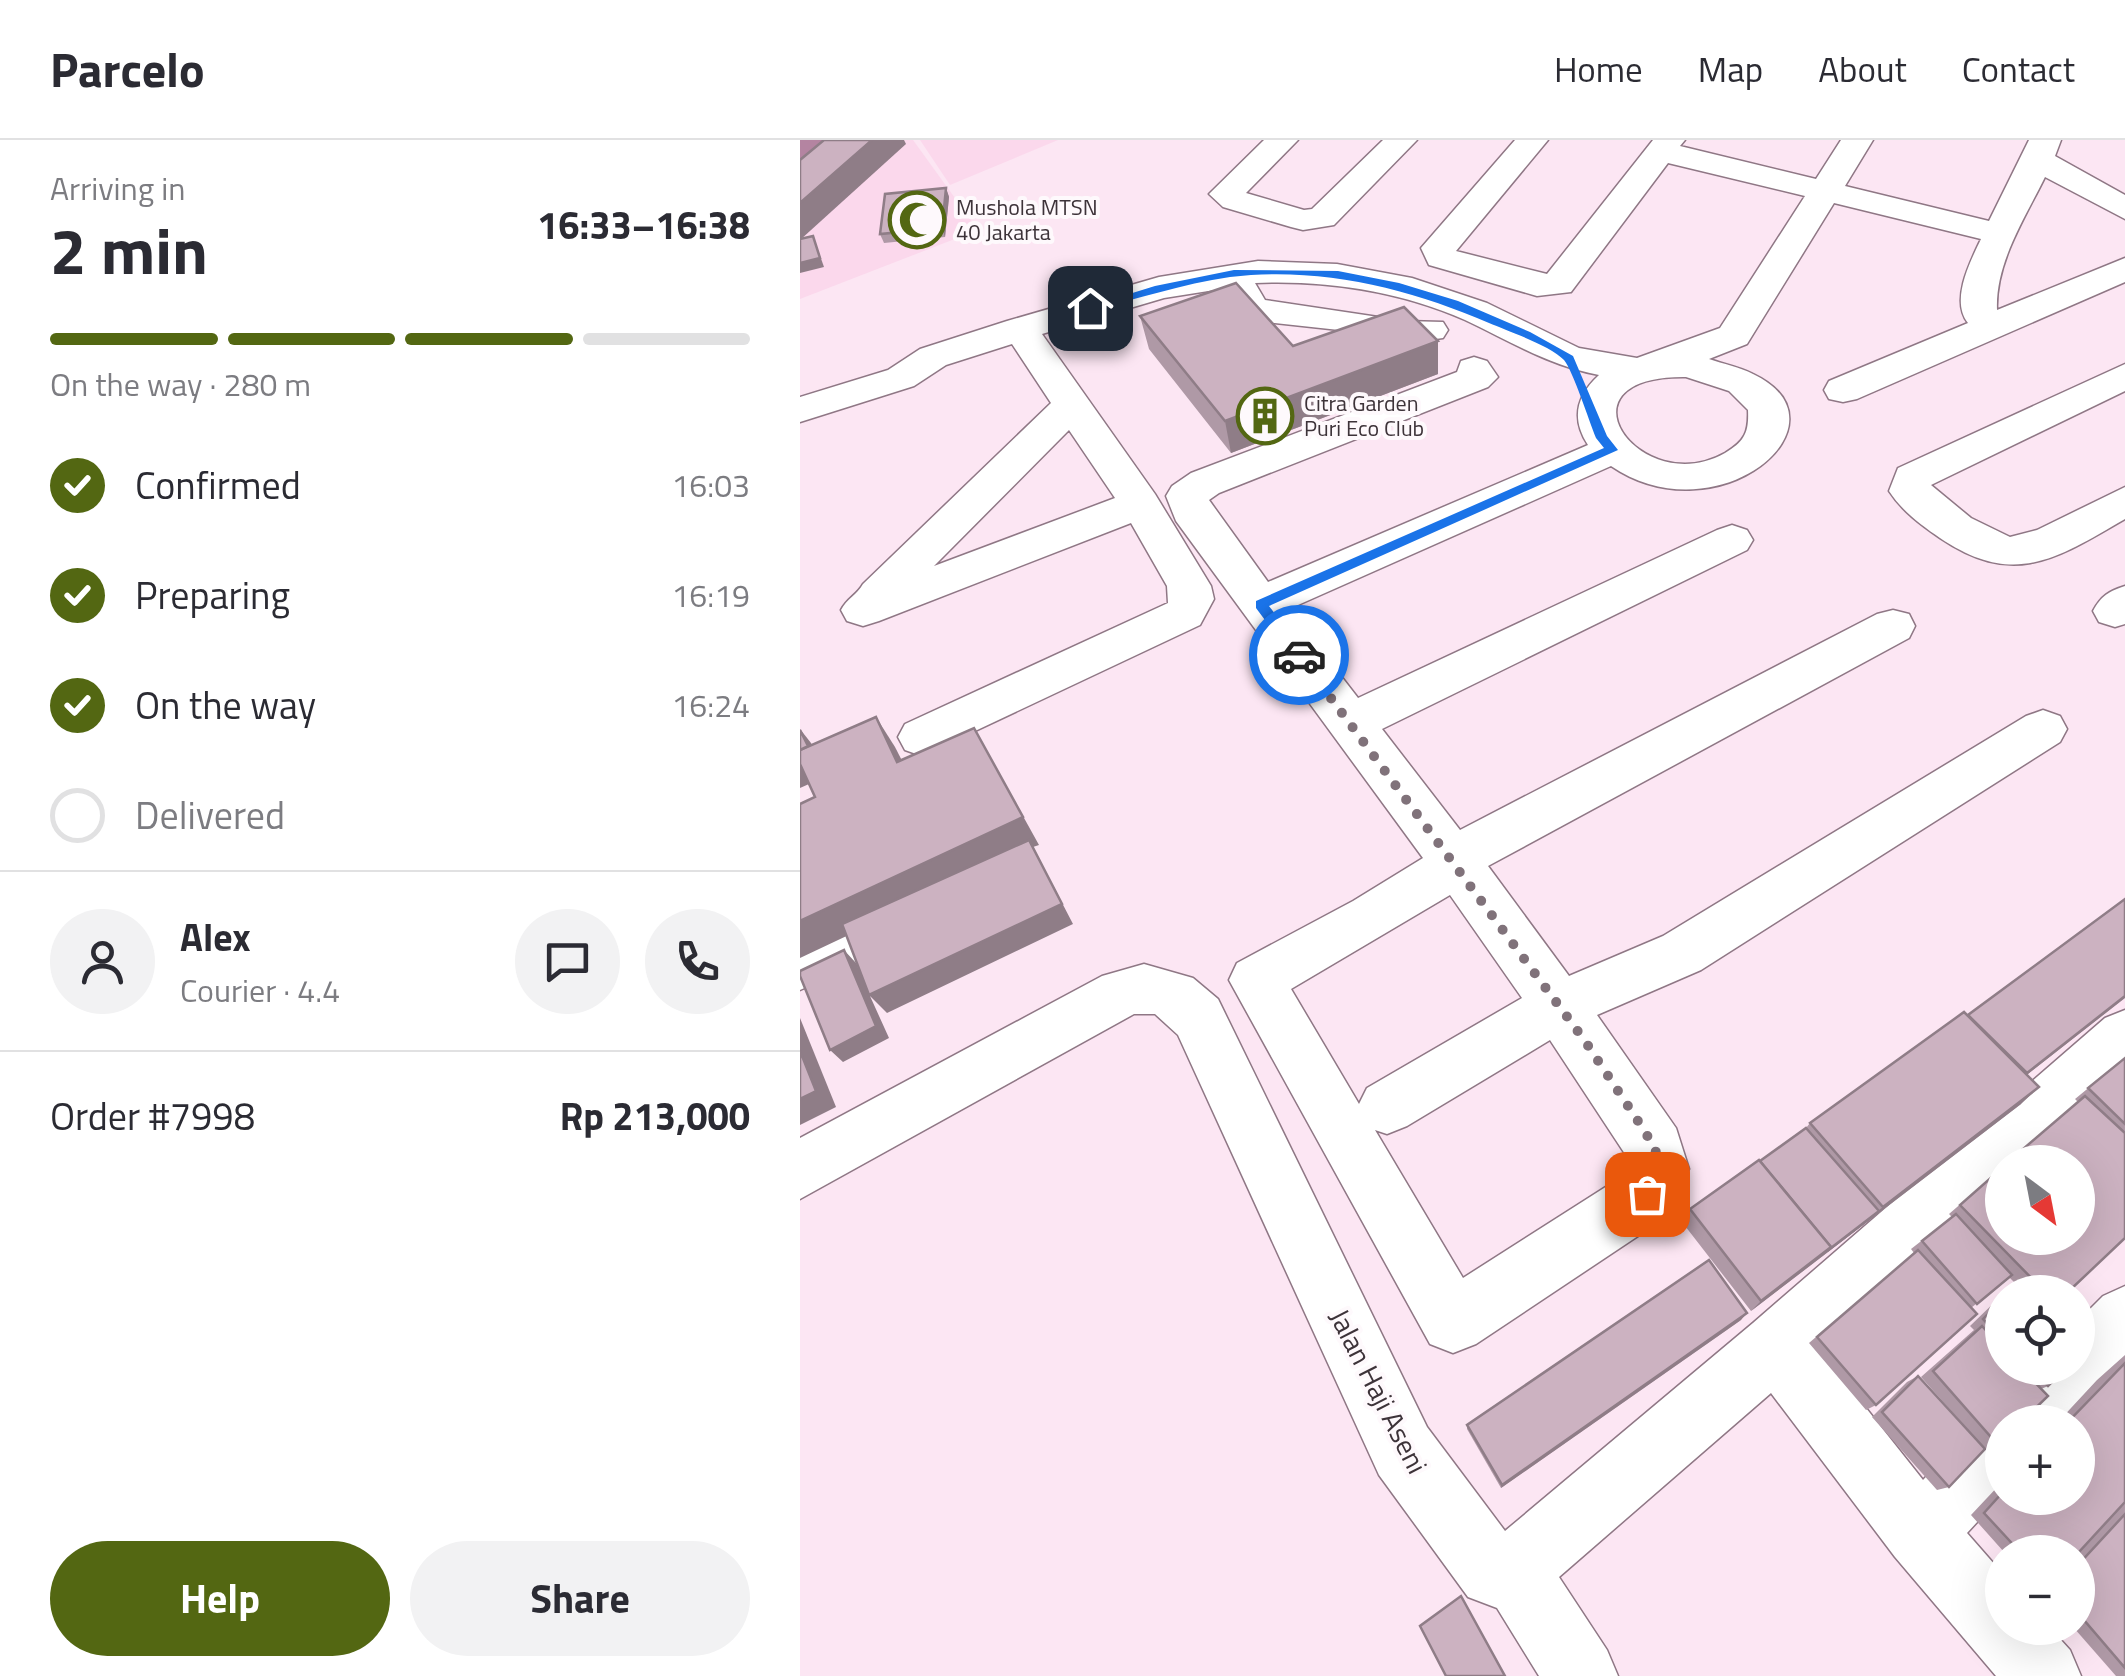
<!DOCTYPE html>
<meta charset="utf-8">
<style>
body{margin:0;font-family:"Titillium Web",sans-serif;background:#f2f2f3;color:#2b2b33;height:100vh;display:flex;flex-direction:column;font-size:38px;white-space:nowrap}
*{box-sizing:border-box;margin:0}
p{font-size:32px;color:#7c7c81}
.icon{flex:none;width:55px;height:55px;fill:none;stroke:currentColor;stroke-width:2;stroke-linecap:round;stroke-linejoin:round}
.map{position:relative;flex:1;overflow:hidden}
.drawer{display:flex;flex-direction:column;background:#fff;width:800px}
.drawer>*{flex:none}
.needle{width:65px;rotate:148deg}
.buttons{position:absolute;left:1185px;top:1005px;display:grid;gap:20px}
.buttons a{display:grid;place-items:center;width:110px;height:110px;border-radius:50%;background:#fff;box-shadow:0 10px 40px #0002;font-size:50px}
.pin{position:absolute;display:grid;place-items:center;width:85px;height:85px;color:#fff;margin:-42px;border-radius:20px;box-shadow:0 5px 15px #0006}
.courier{position:absolute;display:grid;place-items:center;width:100px;height:100px;margin:-50px;border:8px solid #1a73e8;border-radius:50%;background:#fff;color:#222;box-shadow:0 2px 12px #0007}
.headline em{font-style:normal;font-weight:700}
.headline div{display:flex;flex-direction:column-reverse}
.headline{display:flex;align-items:center;justify-content:space-between;height:170px;padding:0 50px}
h1{font-size:65px;font-weight:700;line-height:75px}
.bar{display:grid;grid-template-columns:repeat(4,1fr);gap:15px 10px;align-content:center;height:120px;padding:0 50px}
.bar i{height:12px;border-radius:8px;background:#e1e1e2}
.bar .active{background:#536712}
.bar p{grid-column:span 4}
.line{display:flex;align-items:center;gap:25px;padding:0 50px;border-top:2px solid #e1e1e2}
.line div{flex:1}
.round{display:grid;place-items:center;flex:none;width:105px;height:105px;border-radius:52px;background:#f2f2f3}
ol{padding:0 50px;list-style:none}
li{display:flex;align-items:center;gap:30px;height:110px}
li p{margin-inline-start:auto}
li .icon{padding:10px;border-radius:50%;background:#536712;color:#fff;stroke-width:4}
li:last-child{color:#7c7c81}
li i{width:55px;height:55px;border:5px solid #e1e1e2;border-radius:50%}
.action{display:flex;gap:20px;margin-top:auto;padding:20px 50px}
.action a{flex:1;height:115px;border-radius:60px;background:#536712;color:#fff;font-size:40px;font-weight:700;line-height:115px;text-align:center}
.action a+a{background:#f2f2f3;color:#2b2b33}
header{display:flex;align-items:center;gap:60px;box-sizing:border-box;height:140px;padding:0 50px;background:#fff;border-bottom:2px solid #e1e1e2}
header strong{font-size:48px}
nav{display:flex;gap:55px;margin-inline-start:auto;font-size:35px}
main{display:flex;flex:1;min-height:0}
.map>svg:first-child{display:block}
.built{fill:#fbd8ec}
.lines{fill:none;stroke-linecap:round;stroke-linejoin:round}
.river{fill:#b484a1;fill-rule:evenodd}
.minor-casing{stroke:#8f7785;stroke-width:3}
.minor{fill:#fff;fill-rule:evenodd}
.wall{fill:#af99a6}
.shaded-wall{fill:#8f7d87}
.building{fill:#ccb2c1;stroke:#8f7d87;stroke-width:2.5}
.route{fill:#1a73e8}
.done{stroke:#80727a;stroke-width:10;stroke-dasharray:0 18}
.labels{text-anchor:middle;dominant-baseline:central;stroke-width:8;stroke-linejoin:round;paint-order:stroke}
.far-poi-label{font-size:22px;fill:#3d3339;stroke:#fef9fc;text-anchor:start}
.street-label{font-size:28px;fill:#3d3339;stroke:#fef9fc}
</style>
<header>
<strong>Parcelo</strong>
<nav><a>Home</a><a>Map</a><a>About</a><a>Contact</a></nav>
</header>
<main>
<section class="drawer">
<div class="headline"><div><h1>2 min</h1><p>Arriving in</p></div><em>16:33–16:38</em></div>
<div class="bar"><i class="active"></i><i class="active"></i><i class="active"></i><i></i><p>On the way · 280 m</p></div>
<ol>
<li><svg class="icon" aria-label="check" viewBox="0 0 24 24"><path d="M5 12l5 5 9-10"/></svg>Confirmed<p>16:03</p></li>
<li><svg class="icon" aria-label="check" viewBox="0 0 24 24"><path d="M5 12l5 5 9-10"/></svg>Preparing<p>16:19</p></li>
<li><svg class="icon" aria-label="check" viewBox="0 0 24 24"><path d="M5 12l5 5 9-10"/></svg>On the way<p>16:24</p></li>
<li><i></i>Delivered</li>
</ol>
<div class="line" style="height:180px"><a class="round"><svg class="icon" aria-label="person" viewBox="0 0 24 24"><circle cx="12" cy="8" r="4"/><path d="M4 21q1-7 8-7t8 7"/></svg></a><div><b>Alex</b><p>Courier · 4.4</p></div><a class="round"><svg class="icon" aria-label="chat" viewBox="0 0 24 24"><path d="M4 5h16v11H9l-5 4z"/></svg></a><a class="round"><svg class="icon" aria-label="phone" viewBox="0 0 24 24"><path d="M5 4h4l2 5-3 2q2 4 5 5l2-3 5 2v4C11 20 4 13 5 4z"/></svg></a></div>
<div class="line" style="height:130px"><div>Order #7998</div><b>Rp 213,000</b></div>
<div class="action"><a>Help</a><a>Share</a></div>
</section>
<div class="map">
<svg width="1325" height="1536" viewBox="0 0 1325 1536">
<rect width="100%" height="100%" fill="#fce6f3"/>
<g class="built">
<path d="M57 0H113L178 90 0 159V47Z"/>
<path d="M120 0H258L150 45Z"/>
</g>
<g class="lines">
<path class="river" d="M0 0H40L15 24 0 27Z"/>
<g class="minor-casing">
<g id="minor">
<path d="M464 0H498L446 53 504 70 512 69 583 0H617L534 85 503 90 491 87 423 67 409 54Z"/>
<path d="M715 0H748L656 111 747 134 853 0H885L880 6 1016 39 1041 0H1073L1045 46 1189 81 1229 0H1261L1255 16 1325 55V79L1245 37C1225 78 1195 123 1197 170L1325 118V142L1057 259 1043 262 1029 259 1024 250 1029 241 1168 183C1150 161 1170 122 1181 99L1034 63 947 204 909 219C923 224 940 227 953 234 1056 283 918 399 811 326L489 469 558 558 917 390 932 385 947 390 953 400 947 410 582 589 660 690 1077 474 1093 470 1109 474 1115 486 1109 498 688 726 769 836 863 796 1226 576 1243 570 1260 576 1267 589 1260 602 901 830 797 875 876 988 889 1029 868 1076 676 1204 653 1213 630 1204 429 840 437 823 553 761 623 718 376 381 366 356 372 346 391 333 657 232 661 221 674 217 687 221 698 237 688 247 419 353 409 360 468 442 788 305C771 279 776 256 799 235 749 226 710 201 665 180 600 151 525 140 455 143L465 160 605 181 643 182 648 190 643 198 605 203 539 190 457 181 432 172 421 149 364 158 242 194 355 354 411 446 414 459 400 485 122 616 105 610 98 597 105 584 368 463 367 446 331 383 79 481 63 486 47 481 41 470C47 458 57 455 63 444L251 263 212 204 146 225 114 246 0 282V257L88 230 120 209 207 181 359 137 458 121 537 124 612 138 687 163 779 208 837 218 920 188 1005 56 868 23 771 152 737 156 629 125 621 108ZM886 237 929 251 948 270C949 292 945 301 925 313 840 361 750 235 886 237ZM269 290 315 358 134 426ZM650 755 722 858 567 948 559 964 491 849ZM750 900 827 1017 826 1034 663 1138 575 990 587 994 607 986Z"/>
<path d="M1325 224V251L1131 345 1171 378 1210 397 1237 390 1325 347V379C1256 419 1214 448 1140 398 1121 385 1102 371 1089 351L1098 328Z"/>
<path d="M1325 446V484L1315 487 1299 482 1293 471C1301 456 1309 451 1325 446Z"/>
<path d="M113 752 132 759 139 775 132 791 0 850V801Z"/>
<path d="M344 824 393 838 418 859 627 1287 705 1391 953 1183 1305 878 1325 870V932L1226 1022H1202V1043L1020 1210 1123 1340 1178 1282 1194 1276 1202 1259 1232 1228H1278V1181L1303 1156 1325 1146V1224L1270 1282H1202V1355L1167 1393 1202 1433V1488H1250L1270 1510 1281 1536H1196L1095 1417 971 1253 759 1437 807 1510 818 1536H739L697 1468 668 1457 579 1335 378 895 355 874H334L0 1059V998L302 836Z"/>
</g>
</g>
<use href="#minor" class="minor"/>
</g>
<g class="wall">
<path d="M146 48 149 57 145 97 84 103 80 94Z"/>
<path d="M340 176 493 206 638 201V234L431 313 349 209Z"/>
<path d="M1325 759 1226 935 1221 964 951 1171 882 1082 890 1069 960 1021 1006 988 1010 983 1167 876Z"/>
<path d="M1325 918V1098L1268 1152H1205L1216 1144 1209 1137 1171 1168 1076 1265 1066 1270 1009 1203 1114 1113 1111 1109 1152 1077 1149 1074 1278 962 1275 959Z"/>
<path d="M1202 1155V1228H1266L1248 1246 1241 1249 1198 1305 1185 1309 1121 1237 1174 1190 1170 1186Z"/>
<path d="M941 1180 701 1348 667 1289V1285Z"/>
<path d="M1325 1215V1536H1316L1274 1488H1278V1412H1204L1171 1375 1202 1342V1358L1278 1282H1258L1297 1240Z"/>
<path d="M1118 1236 1149 1347 1137 1350 1072 1277 1107 1242Z"/>
</g>
<g class="shaded-wall">
<path d="M72 0H104L106 4 0 100V63Z"/>
<path d="M146 48 149 57 145 97 142 88Z"/>
<path d="M13 96 24 127 0 133V123Z"/>
<path d="M638 201V234L431 313 425 281Z"/>
<path d="M76 577 95 607 117 650 97 622Z"/>
<path d="M174 588 239 705 233 707 273 784 87 873 70 856 89 898 43 922 30 910 44 810 56 823 70 855 233 708 0 818V781Z"/>
<path d="M0 589 11 603 27 636 0 648Z"/>
<path d="M1325 856V858L1215 944 1227 933Z"/>
<path d="M0 878 36 967 0 985Z"/>
<path d="M1239 947 1221 964 951 1171 961 1161Z"/>
<path d="M947 1173 941 1180 701 1348 702 1345Z"/>
</g>
<g class="building">
<path d="M24 0H72L0 63V20Z"/>
<path d="M146 48 142 88 80 94 85 54Z"/>
<path d="M13 96 20 118 0 123V99Z"/>
<path d="M436 143 493 206 604 167 638 201 425 281 340 176Z"/>
<path d="M76 577 97 622 174 588 223 677 0 781V664L15 657 0 624V610Z"/>
<path d="M0 590 8 606 0 610Z"/>
<path d="M229 700 262 764 69 855 42 784Z"/>
<path d="M1325 759V856L1227 933 1168 875Z"/>
<path d="M44 810 76 886 30 910 0 836V831Z"/>
<path d="M1164 872 1239 947 1083 1067 1010 983Z"/>
<path d="M0 911 16 951 0 959Z"/>
<path d="M1325 918V984L1288 948Z"/>
<path d="M1285 956 1325 993V1098L1268 1152H1245L1160 1065 1202 1028V1098H1278V1022H1208Z"/>
<path d="M1006 988 1079 1071 1027 1111 1031 1107 960 1021Z"/>
<path d="M959 1020 1031 1107 961 1161 890 1069Z"/>
<path d="M1156 1074 1212 1135 1177 1164 1122 1101Z"/>
<path d="M1118 1110 1177 1174 1076 1265 1017 1197Z"/>
<path d="M909 1120 947 1173 702 1345 667 1285Z"/>
<path d="M1221 1142 1232 1152H1210Z"/>
<path d="M1202 1160V1200L1183 1179Z"/>
<path d="M1182 1186 1202 1208V1228H1221L1248 1256 1221 1282H1202V1300L1198 1305 1133 1231Z"/>
<path d="M1278 1197 1286 1206 1278 1216Z"/>
<path d="M1325 1223V1362L1278 1413 1220 1412 1184 1373 1202 1353V1358H1278V1282H1268Z"/>
<path d="M1230 1228H1266L1248 1246Z"/>
<path d="M1118 1236 1185 1309 1149 1347 1082 1272Z"/>
<path d="M1325 1374V1528L1278 1473V1425Z"/>
<path d="M661 1456 705 1536H646L620 1486Z"/>
</g>
<path class="route" d="M434 130 538 131 599 143 658 161 730 192 773 216 807 296 818 310 469 466 506 515 494 519 456 468V461L804 308 796 298C789 281 773 231 764 220 751 206 708 191 689 183 609 148 518 126 430 137 382 144 337 159 290 171L284 168 355 146Z"/>
<g class="lines">
<path class="done" d="M499 515 785 901 838 981 855 1008 859 1028 847 1054"/>
</g>
<defs>
<g id="mosque-ring" transform="scale(2.875)"><circle r="9.5" fill="#fef9fc" stroke="#536712" stroke-width="1.5"/><path d="M3.5-4.9A6 6 0 1 0 3.5 4.9A5 5 0 1 1 3.5-4.9Z" fill="#536712"/></g>
<g id="building-ring" transform="scale(2.875)"><circle r="9.5" fill="#fef9fc" stroke="#536712" stroke-width="1.5"/><path d="M-4-6H4V6H1V3H-1V6H-4ZM-2.5-4.3h1.7v1.8h-1.7ZM.8-4.3h1.7v1.8H.8ZM-2.5-1h1.7V.8h-1.7ZM.8-1h1.7V.8H.8Z" fill="#536712"/></g>
</defs>
<g fill-rule="evenodd">
<use href="#mosque-ring" x="117" y="80"/>
<use href="#building-ring" x="465" y="276"/>
</g>
<g class="labels">
<g class="far-poi-label">
<text x="156" y="67">Mushola MTSN<tspan x="156" dy="25">40 Jakarta</tspan></text>
<text x="504" y="263">Citra Garden<tspan x="504" dy="25">Puri Eco Club</tspan></text>
</g>
<g class="street-label">
<text transform="translate(579 1251) rotate(63)">Jalan Haji Aseni</text>
</g>
</g>
</svg>
<div class="buttons">
<a><svg class="needle" viewBox="-14 -14 28 28"><path d="M0-13l5 13h-10z" fill="#e53935"/><path d="M0 13l5-13h-10z" fill="#7c7c81"/></svg></a>
<a><svg class="icon" aria-label="locate" viewBox="0 0 24 24"><circle cx="12" cy="12" r="6"/><path d="M12 2v4M12 18v4M2 12h4M18 12h4"/></svg></a>
<a>+</a>
<a>−</a>
</div>
<div class="pin" style="left:847px;top:1054px;background:#ea580c"><svg class="icon" aria-label="bag" viewBox="0 0 24 24"><path d="M5 8h14l-1 12H6zM9 8a3 3 0 0 1 6 0"/></svg></div>
<div class="pin" style="left:290px;top:168px;background:#1f2937"><svg class="icon" aria-label="home" viewBox="0 0 24 24"><path d="M3 11l9-7 9 7M6 9v11h12V9"/></svg></div>
<div class="courier" style="left:499px;top:515px"><svg class="icon" aria-label="car" viewBox="0 0 24 24"><path d="M5 17H2v-5l4-1 3-4h7l3 4 3 1v5h-3M9 17h6M6 11h13"/><circle cx="7" cy="17" r="2"/><circle cx="17" cy="17" r="2"/></svg></div>
</div>
</main>
